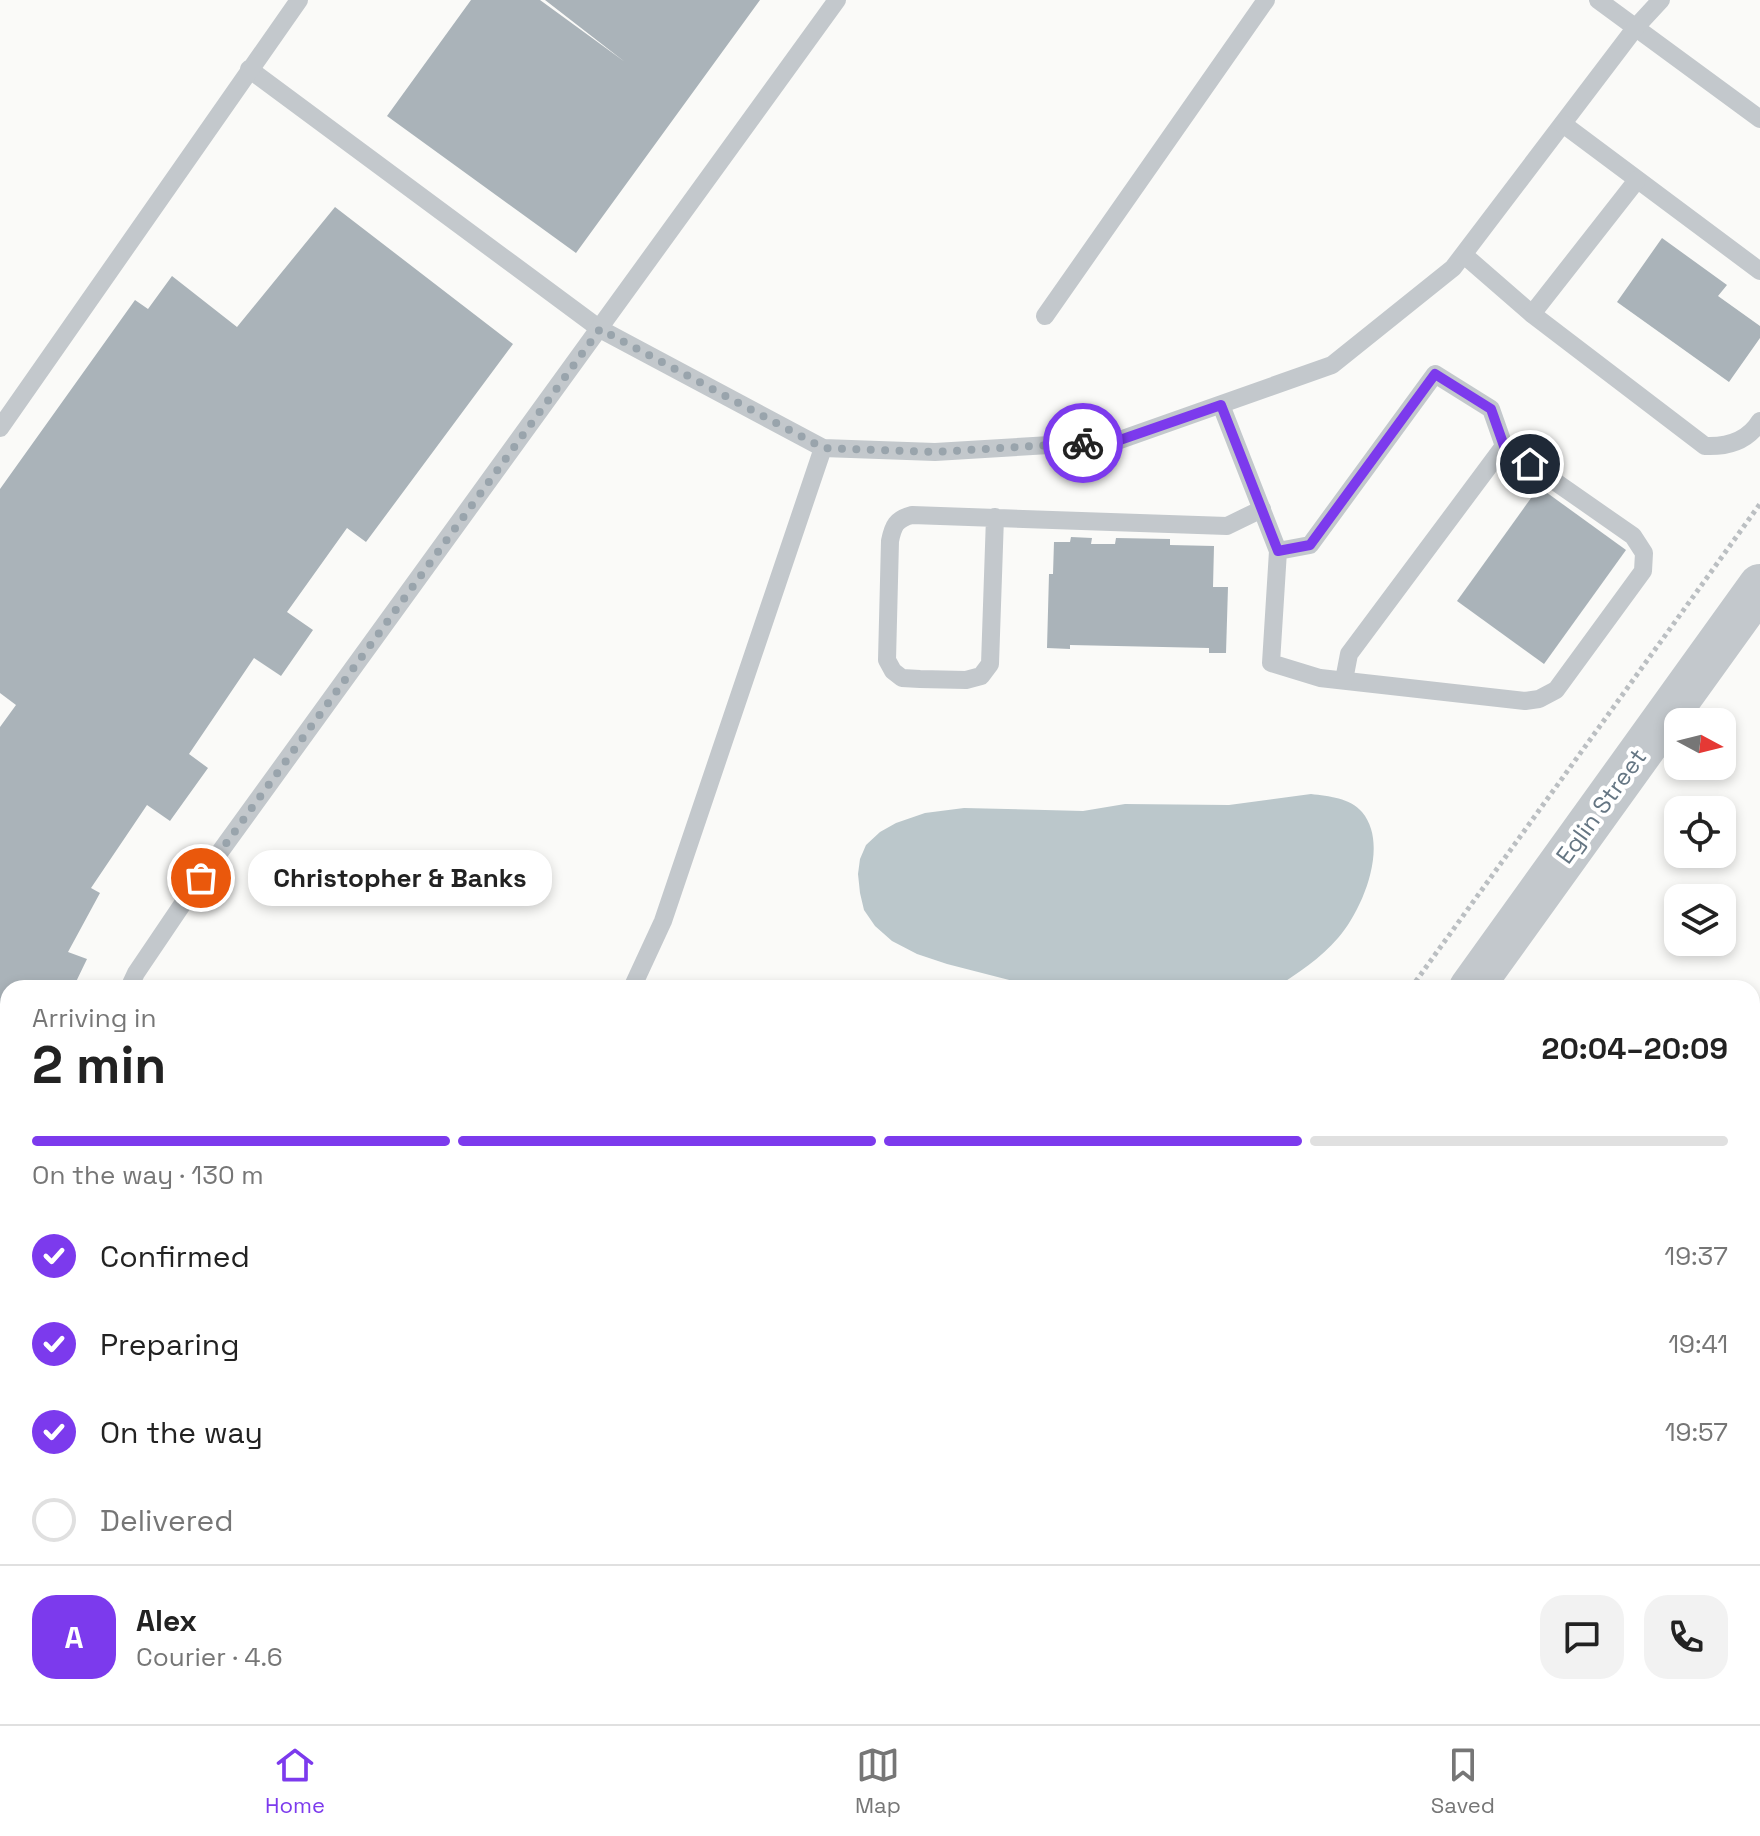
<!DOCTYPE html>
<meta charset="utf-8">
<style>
body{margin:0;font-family:"Space Grotesk",sans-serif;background:#f2f2f2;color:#222;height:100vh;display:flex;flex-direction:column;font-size:30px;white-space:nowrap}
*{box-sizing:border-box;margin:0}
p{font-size:26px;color:#767676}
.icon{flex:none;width:44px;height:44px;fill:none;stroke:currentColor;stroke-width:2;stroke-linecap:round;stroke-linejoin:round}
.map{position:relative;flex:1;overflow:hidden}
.side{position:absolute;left:0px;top:980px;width:1760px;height:744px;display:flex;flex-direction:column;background:#fff;border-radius:24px 24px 0 0;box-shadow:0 4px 12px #0003}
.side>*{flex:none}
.needle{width:52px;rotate:97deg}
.fabs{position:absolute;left:1664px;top:708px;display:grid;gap:16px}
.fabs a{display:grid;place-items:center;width:72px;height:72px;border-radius:16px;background:#fff;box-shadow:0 4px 12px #0003;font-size:40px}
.pin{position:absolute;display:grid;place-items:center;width:68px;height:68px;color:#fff;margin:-34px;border:4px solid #fff;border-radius:50%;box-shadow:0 2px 8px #0007}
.courier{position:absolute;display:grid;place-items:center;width:80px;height:80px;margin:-40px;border:6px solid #7c3aed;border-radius:50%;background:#fff;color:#222;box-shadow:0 2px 10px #0007}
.bubble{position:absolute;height:56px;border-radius:24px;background:#fff;box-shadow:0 4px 12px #0003;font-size:26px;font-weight:600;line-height:56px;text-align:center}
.summary em{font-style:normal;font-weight:600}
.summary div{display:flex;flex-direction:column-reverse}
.summary{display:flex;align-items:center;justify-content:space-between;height:136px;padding:0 32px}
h1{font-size:52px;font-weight:600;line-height:60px}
.bar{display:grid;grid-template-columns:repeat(4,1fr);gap:12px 8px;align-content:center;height:96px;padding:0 32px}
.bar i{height:10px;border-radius:6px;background:#e0e0e0}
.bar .selected{background:#7c3aed}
.bar p{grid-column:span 4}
.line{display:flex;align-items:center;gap:20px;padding:0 32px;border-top:2px solid #e0e0e0}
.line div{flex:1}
.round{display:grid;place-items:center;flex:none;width:84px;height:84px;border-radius:24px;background:#f2f2f2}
ol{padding:0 32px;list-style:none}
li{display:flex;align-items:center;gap:24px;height:88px}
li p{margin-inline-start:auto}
li .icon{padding:8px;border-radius:50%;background:#7c3aed;color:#fff;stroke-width:4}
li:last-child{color:#767676}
li i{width:44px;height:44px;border:4px solid #e0e0e0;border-radius:50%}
.tabs{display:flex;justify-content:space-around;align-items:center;height:112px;border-top:2px solid #e0e0e0;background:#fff;font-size:22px;color:#767676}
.tabs a{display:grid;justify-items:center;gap:4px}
.tabs .selected{color:#7c3aed}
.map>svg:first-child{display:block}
.green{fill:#dadfd7}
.water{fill:#bbc7cb}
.building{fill:#aab3b9}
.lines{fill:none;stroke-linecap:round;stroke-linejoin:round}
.path{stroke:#bbbfc2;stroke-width:5;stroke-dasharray:4 4;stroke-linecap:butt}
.service{stroke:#c3c8cc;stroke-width:18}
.tertiary{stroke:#c3c8cc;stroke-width:44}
.motorway{stroke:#d6dbdf;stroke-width:44}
.done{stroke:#99a4ac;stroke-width:8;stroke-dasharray:0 14.4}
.route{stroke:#7c3aed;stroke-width:10}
.labels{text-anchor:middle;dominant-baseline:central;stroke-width:8;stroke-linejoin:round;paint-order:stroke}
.street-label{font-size:24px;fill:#657683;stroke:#fff}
</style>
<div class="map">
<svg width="1760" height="1724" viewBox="0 0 1760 1724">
<rect width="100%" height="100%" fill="#fafaf8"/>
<g class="green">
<path d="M1760 1192V1319L1752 1330V1203Z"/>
<path d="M1380 1716H1474L1468 1724H1375Z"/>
</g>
<path class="water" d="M1311 794C1329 796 1350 798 1362 812 1390 845 1362 911 1338 938 1321 958 1297 974 1275 988H1041L947 964 917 954 892 941 875 926 864 910 860 893 858 874 860 859 866 845 880 832 896 823 925 813 964 808 1083 811 1125 804 1229 805Z"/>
<g class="building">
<path d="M471 0H540L625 62 545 0H760L576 253 387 116Z"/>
<path d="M335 207 513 344 366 542 347 528 287 612 313 630 281 676 254 658 189 754 208 768 170 821 147 805 91 888 100 893 68 952 87 959 73 988H8V1190L0 1207V727L16 705 0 693V489L135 300 148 309 172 276 237 327Z"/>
<path d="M1662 238 1727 285 1718 296 1760 326V338L1729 382 1617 302Z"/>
<path d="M1539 487 1626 550 1544 664 1457 601Z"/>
<path d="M1071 537 1092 538 1091 544H1115L1116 538 1170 539V545L1214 546 1213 587H1228L1226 653H1209V648L1070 645V649L1047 648 1049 574H1053L1054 542H1070Z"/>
</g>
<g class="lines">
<g class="path">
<path d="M1411 988 1760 504"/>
<path d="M460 1724 471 1716"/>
</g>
<g class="service">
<path d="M1598 0 1760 119"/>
<path d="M249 69 600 329 823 448 935 452 1117 441 1332 365 1453 268 1636 27 1661 0"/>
<path d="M1563 124 1760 271"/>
<path d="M1464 255 1532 314 1705 446C1727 447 1748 441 1760 421"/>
<path d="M1532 314 1637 180"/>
<path d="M1045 316 1266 0"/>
<path d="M1221 405 1278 551 1271 663 1320 678 1525 701 1539 699 1556 690 1643 571 1644 553 1633 536 1504 446 1491 409 1435 374 1310 545 1278 551"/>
<path d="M0 428 299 0"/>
<path d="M995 517 990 664 981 676 966 680 920 679 902 678 893 671 887 660 890 541C893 526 896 519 912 515L1227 526 1262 509"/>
<path d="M1344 680 1349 654 1504 446"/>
<path d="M129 988 136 973 188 896 837 0"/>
<path d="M632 988 663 921 823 448"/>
<path d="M0 1321 8 1304"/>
</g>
<g class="tertiary">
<path d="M1471 988 1760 586"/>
<path d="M556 1724 571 1716"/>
</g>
<g class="motorway">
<path d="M1752 1141 1760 1130"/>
<path d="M1752 1366 1760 1355"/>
<path d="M1332 1724 1338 1716"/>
<path d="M1494 1724 1500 1716"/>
</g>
</g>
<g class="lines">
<path class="done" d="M201 878 600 329 823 448 935 452 1083 443"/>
<path class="route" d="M1083 443 1117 441 1221 405 1278 551 1310 545 1435 374 1491 409 1504 446 1530 464"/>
</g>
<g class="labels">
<g class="street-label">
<text transform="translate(1601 806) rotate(-54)">Eglin Street</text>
</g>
</g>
</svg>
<div class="fabs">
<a><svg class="needle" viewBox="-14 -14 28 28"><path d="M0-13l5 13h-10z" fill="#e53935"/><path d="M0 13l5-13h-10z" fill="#767676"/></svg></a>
<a><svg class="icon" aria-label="locate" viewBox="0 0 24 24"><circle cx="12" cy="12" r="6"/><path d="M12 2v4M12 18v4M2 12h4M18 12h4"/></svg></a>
<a><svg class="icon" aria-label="layers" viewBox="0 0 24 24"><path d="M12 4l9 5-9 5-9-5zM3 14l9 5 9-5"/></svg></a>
</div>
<div class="pin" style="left:201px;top:878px;background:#ea580c"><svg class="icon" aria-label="bag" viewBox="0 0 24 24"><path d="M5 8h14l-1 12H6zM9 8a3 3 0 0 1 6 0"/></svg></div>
<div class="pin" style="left:1530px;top:464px;background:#1f2937"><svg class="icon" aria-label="home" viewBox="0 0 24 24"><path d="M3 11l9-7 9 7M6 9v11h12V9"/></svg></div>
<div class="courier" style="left:1083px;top:443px"><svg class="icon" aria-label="bike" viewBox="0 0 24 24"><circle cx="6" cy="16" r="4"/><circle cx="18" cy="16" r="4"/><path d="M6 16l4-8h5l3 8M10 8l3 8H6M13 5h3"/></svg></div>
<div class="bubble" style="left:248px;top:850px;width:304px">Christopher &amp; Banks</div>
<section class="side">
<div class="summary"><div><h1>2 min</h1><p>Arriving in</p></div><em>20:04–20:09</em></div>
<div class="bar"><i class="selected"></i><i class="selected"></i><i class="selected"></i><i></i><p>On the way · 130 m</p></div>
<ol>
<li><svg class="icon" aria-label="check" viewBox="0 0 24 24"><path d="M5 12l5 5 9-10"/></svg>Confirmed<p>19:37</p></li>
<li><svg class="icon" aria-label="check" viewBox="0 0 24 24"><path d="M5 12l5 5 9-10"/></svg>Preparing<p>19:41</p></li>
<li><svg class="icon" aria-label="check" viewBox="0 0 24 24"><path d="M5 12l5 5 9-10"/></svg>On the way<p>19:57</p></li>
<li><i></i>Delivered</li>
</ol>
<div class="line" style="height:144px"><b class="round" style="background:#7c3aed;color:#fff">A</b><div><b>Alex</b><p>Courier · 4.6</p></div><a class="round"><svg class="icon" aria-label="chat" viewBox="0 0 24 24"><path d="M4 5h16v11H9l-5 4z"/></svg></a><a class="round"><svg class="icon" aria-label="phone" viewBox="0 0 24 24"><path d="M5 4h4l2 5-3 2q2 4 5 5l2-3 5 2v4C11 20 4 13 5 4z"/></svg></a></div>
</section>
</div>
<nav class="tabs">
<a class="selected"><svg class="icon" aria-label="home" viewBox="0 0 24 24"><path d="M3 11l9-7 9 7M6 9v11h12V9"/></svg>Home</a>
<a><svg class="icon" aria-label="map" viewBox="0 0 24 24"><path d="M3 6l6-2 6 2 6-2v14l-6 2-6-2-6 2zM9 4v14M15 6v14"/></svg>Map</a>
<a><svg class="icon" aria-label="saved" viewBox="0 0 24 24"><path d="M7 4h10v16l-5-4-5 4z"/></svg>Saved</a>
</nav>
